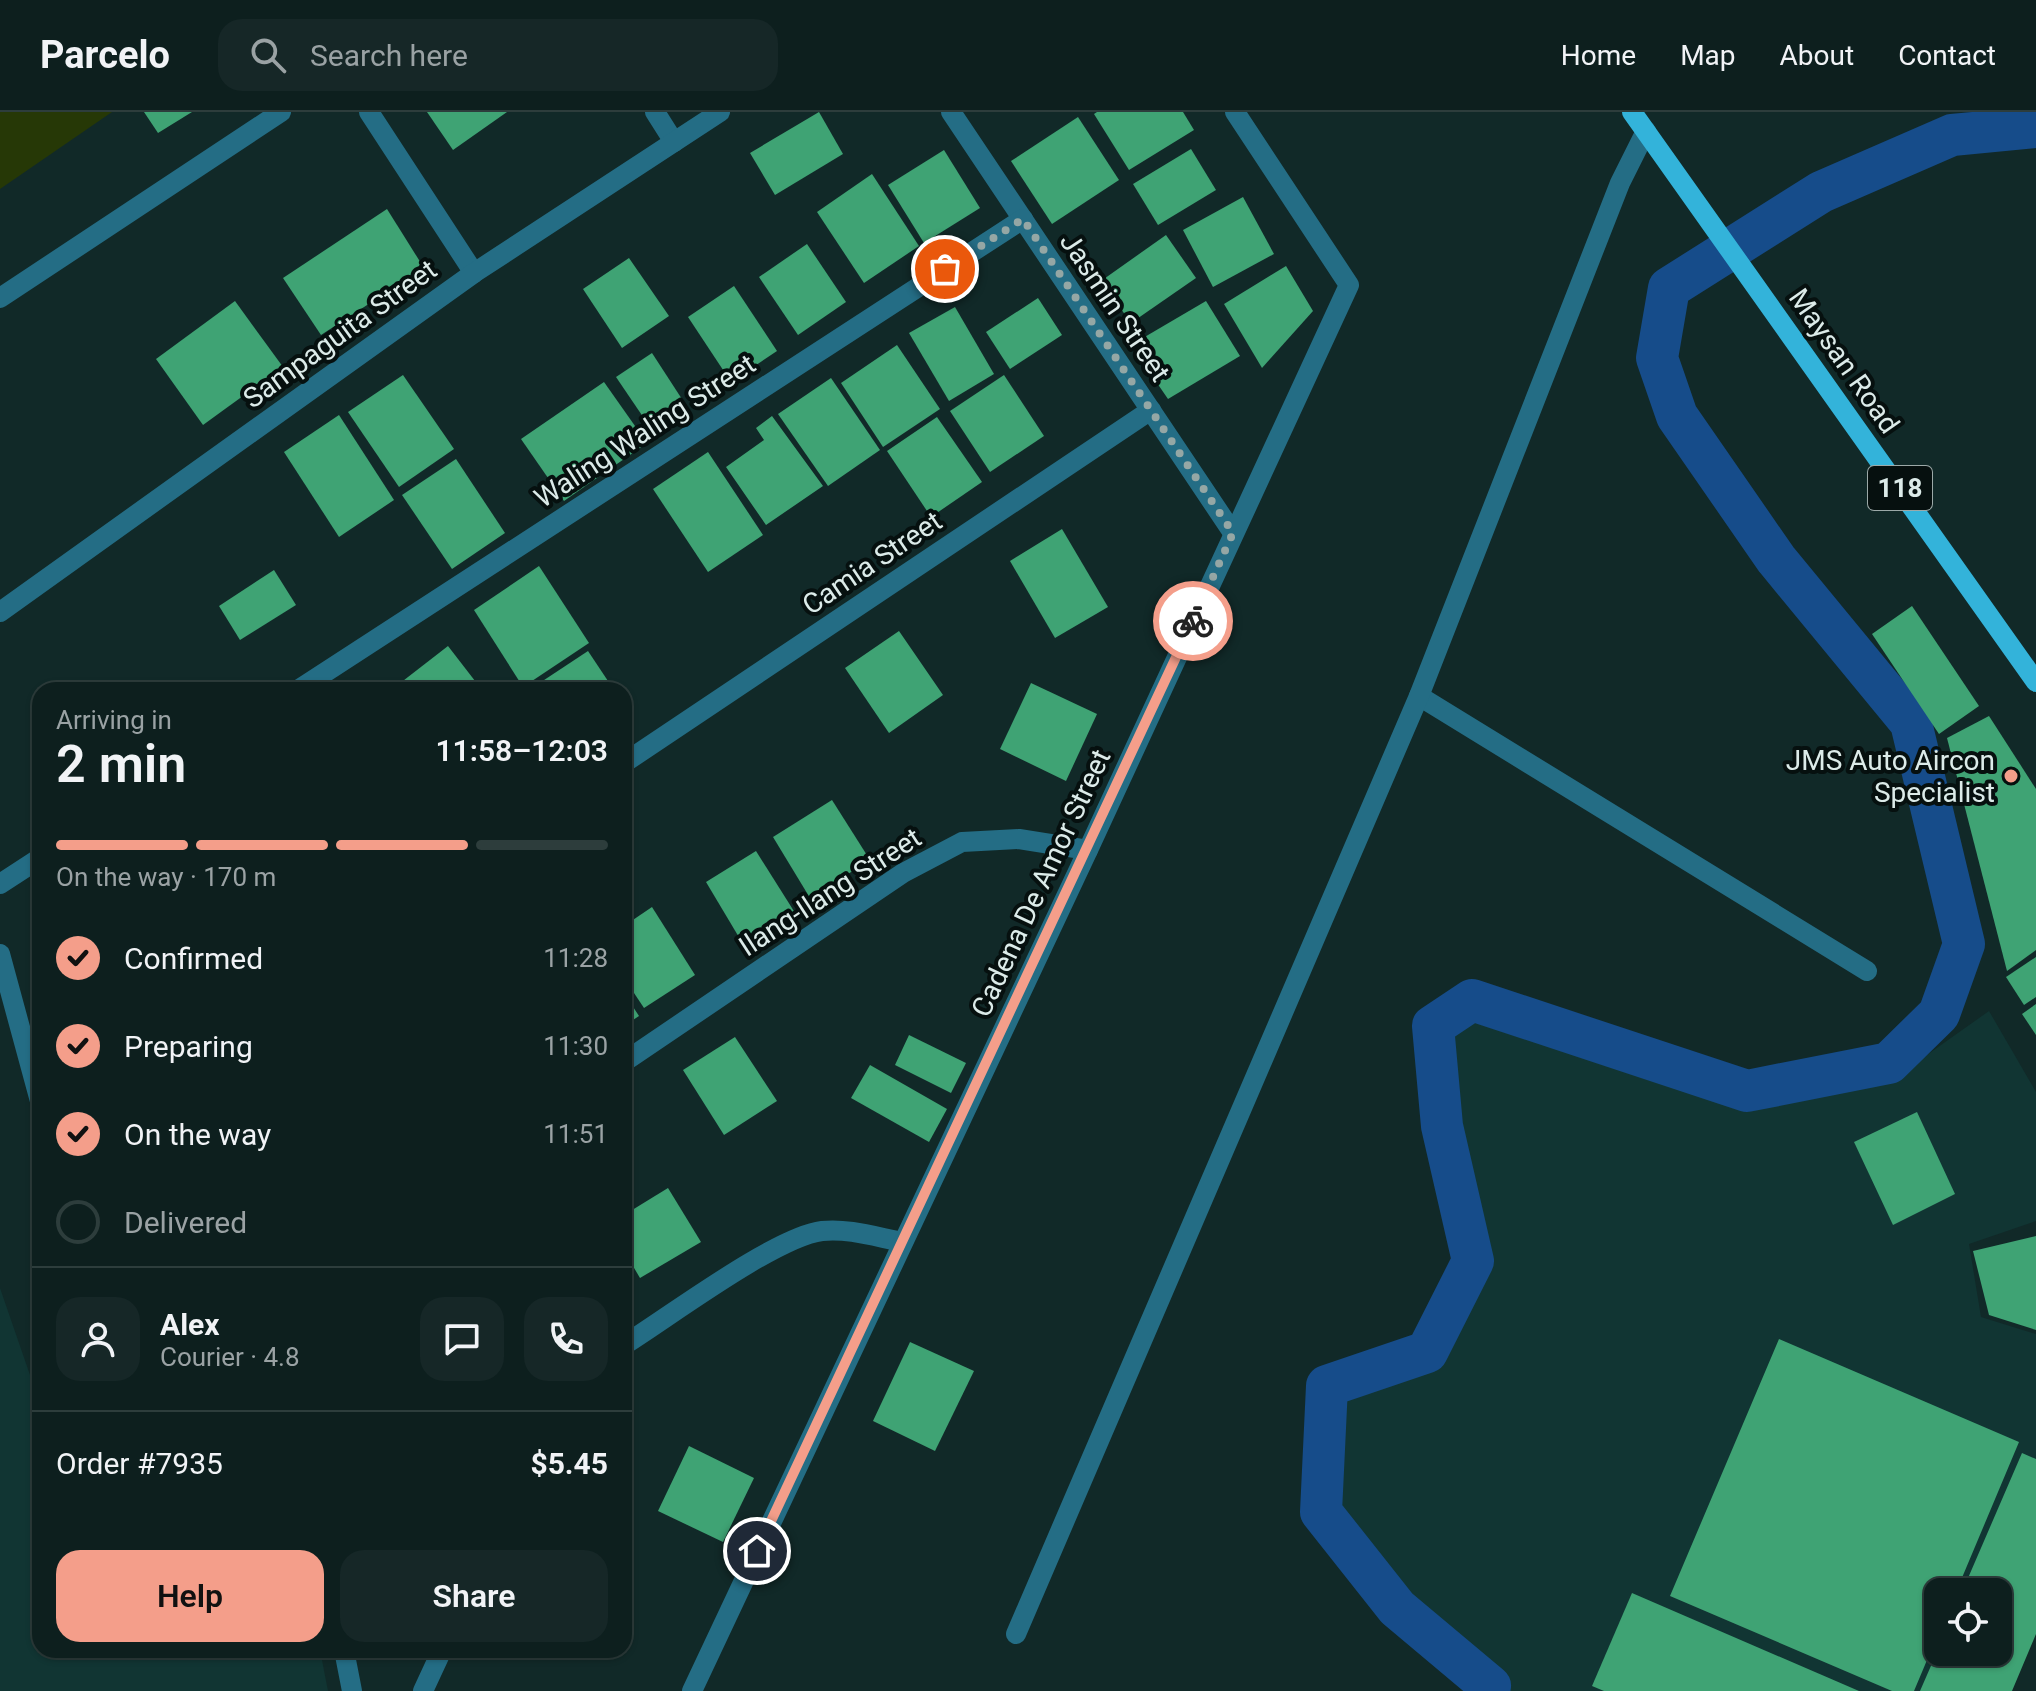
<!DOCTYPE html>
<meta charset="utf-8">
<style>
body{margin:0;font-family:Roboto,sans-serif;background:#162727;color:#f1f3f6;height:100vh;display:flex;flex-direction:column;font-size:30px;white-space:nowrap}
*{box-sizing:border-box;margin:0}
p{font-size:26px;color:#9aa2a4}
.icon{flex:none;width:44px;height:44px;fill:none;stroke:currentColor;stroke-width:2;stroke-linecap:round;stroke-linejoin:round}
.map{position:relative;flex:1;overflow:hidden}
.drawer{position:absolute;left:32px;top:570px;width:600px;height:976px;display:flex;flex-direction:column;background:#0d1f1e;border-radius:24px;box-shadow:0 2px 6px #0004,0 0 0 2px #2d3d3c}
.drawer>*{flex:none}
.fabs{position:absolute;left:1924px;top:1466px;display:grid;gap:16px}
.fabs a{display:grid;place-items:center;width:88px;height:88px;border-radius:16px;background:#0d1f1e;box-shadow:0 2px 6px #0004,0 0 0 2px #2d3d3c;font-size:40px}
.pin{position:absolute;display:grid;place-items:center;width:68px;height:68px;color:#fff;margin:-34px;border:4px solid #fff;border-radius:50%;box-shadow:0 2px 8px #0007}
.courier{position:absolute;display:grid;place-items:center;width:80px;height:80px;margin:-40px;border:6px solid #f49e8a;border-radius:50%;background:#fff;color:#222;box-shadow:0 2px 10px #0007}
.headline em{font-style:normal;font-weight:600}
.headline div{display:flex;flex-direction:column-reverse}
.headline{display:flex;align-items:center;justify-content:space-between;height:136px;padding:0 24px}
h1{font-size:52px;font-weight:600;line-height:60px}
.bar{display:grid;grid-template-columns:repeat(4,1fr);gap:12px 8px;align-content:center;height:96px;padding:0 24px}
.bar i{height:10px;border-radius:6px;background:#2d3d3c}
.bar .active{background:#f49e8a}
.bar p{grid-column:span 4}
.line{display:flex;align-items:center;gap:20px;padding:0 24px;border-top:2px solid #2d3d3c}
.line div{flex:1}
.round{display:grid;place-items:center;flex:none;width:84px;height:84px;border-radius:24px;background:#162727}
ol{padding:0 24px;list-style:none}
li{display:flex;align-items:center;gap:24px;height:88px}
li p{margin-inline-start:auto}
li .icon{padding:8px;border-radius:50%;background:#f49e8a;color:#111;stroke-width:4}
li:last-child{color:#9aa2a4}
li i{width:44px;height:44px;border:4px solid #2d3d3c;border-radius:50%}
.button{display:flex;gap:16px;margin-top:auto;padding:16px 24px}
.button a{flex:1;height:92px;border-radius:24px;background:#f49e8a;color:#111;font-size:32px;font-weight:600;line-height:92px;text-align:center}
.button a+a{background:#162727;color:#f1f3f6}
header{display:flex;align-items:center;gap:48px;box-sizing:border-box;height:112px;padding:0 40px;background:#0d1f1e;border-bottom:2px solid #2d3d3c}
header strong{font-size:38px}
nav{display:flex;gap:44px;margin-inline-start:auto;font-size:28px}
.search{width:560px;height:72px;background:#162727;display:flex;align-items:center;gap:20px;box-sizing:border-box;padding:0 28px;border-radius:24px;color:#9aa2a4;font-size:30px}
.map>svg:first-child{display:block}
.built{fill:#113533;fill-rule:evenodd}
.green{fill:#263806}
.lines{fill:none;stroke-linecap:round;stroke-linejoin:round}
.canal{stroke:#164c8a;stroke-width:42}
.building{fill:#3fa374}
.service{stroke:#246d85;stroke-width:20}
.minor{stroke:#246d85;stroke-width:20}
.primary{stroke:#33b3da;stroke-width:20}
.done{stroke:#95a7a5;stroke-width:8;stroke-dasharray:0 14.4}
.route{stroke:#f49e8a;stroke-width:10}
.poi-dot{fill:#f49e8a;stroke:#06100f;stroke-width:3}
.labels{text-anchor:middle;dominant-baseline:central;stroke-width:8;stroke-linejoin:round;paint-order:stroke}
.shield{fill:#06100f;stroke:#9ca9a8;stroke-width:2}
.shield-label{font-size:26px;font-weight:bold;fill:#dcebe9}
.street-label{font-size:28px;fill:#dcebe9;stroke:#06100f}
.poi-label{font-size:28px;fill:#dcebe9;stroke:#06100f;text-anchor:end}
</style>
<header>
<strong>Parcelo</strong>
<div class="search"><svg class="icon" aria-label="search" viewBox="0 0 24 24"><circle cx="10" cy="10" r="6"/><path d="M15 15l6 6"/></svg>Search here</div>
<nav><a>Home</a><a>Map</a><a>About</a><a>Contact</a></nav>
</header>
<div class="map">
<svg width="2036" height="1579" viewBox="0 0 2036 1579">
<rect width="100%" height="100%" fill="#112928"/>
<g class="built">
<path d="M1474 896 1736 997 1910 955 1989 899 2036 980V1109L1969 1132 1981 1205 2036 1222V1510L2007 1579H1500L1502 1570 1405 1487 1332 1397 1336 1283 1435 1248 1480 1147 1450 1018 1441 920ZM1938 1480H1998V1540H1938Z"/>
<path d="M0 1176 40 1292V1538H320L328 1579H0Z"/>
</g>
<path class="green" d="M0 0H112L0 77Z"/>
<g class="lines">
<path class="canal" d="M1489 1579 1490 1574 1397 1496 1321 1400 1327 1274 1427 1240 1473 1149 1442 1014 1433 914 1472 888 1747 979 1889 951 1939 902 1964 832 1911 611 1776 447 1677 304 1657 246 1669 176 1821 80 1952 23 2036 15"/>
</g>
<g class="building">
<path d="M144 0H192L158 21Z"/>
<path d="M427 0H507L453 38Z"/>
<path d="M819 0 843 42 775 83 750 41Z"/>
<path d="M1097 0H1183L1194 18 1129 58 1094 2Z"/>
<path d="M1078 5 1119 68 1052 112 1011 49Z"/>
<path d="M1191 37 1216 78 1158 113 1133 72Z"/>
<path d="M944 38 980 96 924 131 888 73Z"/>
<path d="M872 62 919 134 864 171 817 100Z"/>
<path d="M1243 85 1274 142 1213 175 1183 118Z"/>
<path d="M387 97 424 156 321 223 283 166Z"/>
<path d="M1166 123 1196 166 1131 211 1101 169Z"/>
<path d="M807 132 846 190 798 223 759 165Z"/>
<path d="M629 146 669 204 622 236 583 177Z"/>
<path d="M1286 154 1313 199 1262 256 1224 192Z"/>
<path d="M734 174 777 239 731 270 688 205Z"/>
<path d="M1038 186 1062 223 1010 257 986 220Z"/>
<path d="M235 189 283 255 203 313 156 247Z"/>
<path d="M1206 189 1240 244 1168 287 1131 233Z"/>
<path d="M955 195 994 262 949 289 909 221Z"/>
<path d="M897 233 940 297 883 335 841 271Z"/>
<path d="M652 241 691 301 656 324 616 265Z"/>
<path d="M403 263 454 337 399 375 348 300Z"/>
<path d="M1004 263 1044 324 990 360 950 299Z"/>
<path d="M831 266 880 338 828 374 778 302Z"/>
<path d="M604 270 647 331 564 389 521 327Z"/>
<path d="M339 303 394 388 339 425 284 340Z"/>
<path d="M772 304 823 374 766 413 726 355 764 328 756 316Z"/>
<path d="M937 305 982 370 931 405 887 339Z"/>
<path d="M708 340 763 423 708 460 653 377Z"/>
<path d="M456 347 505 421 452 457 402 383Z"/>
<path d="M1062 417 1108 495 1055 526 1010 449Z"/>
<path d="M539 454 589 531 523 575 474 498Z"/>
<path d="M274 458 296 493 240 528 219 494Z"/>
<path d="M1912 494 1979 594 1939 622 1872 522Z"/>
<path d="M899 519 943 583 889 621 845 556Z"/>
<path d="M448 534 482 578H404L399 572Z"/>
<path d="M588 539 614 578H529Z"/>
<path d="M1031 571 1097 602 1066 669 1000 637Z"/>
<path d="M1989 604 2036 677V838L2007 859 1947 626Z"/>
<path d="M832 688 870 748 810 786 773 725Z"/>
<path d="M756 739 797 804 746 837 706 770Z"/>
<path d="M652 795 695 863 644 896 624 866V814Z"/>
<path d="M2036 845V885L2024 893 2006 865Z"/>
<path d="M624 881 639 904 624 914Z"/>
<path d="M2036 892V923L2022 902Z"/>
<path d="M909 923 966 951 951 981 895 953Z"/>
<path d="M735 925 777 989 724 1023 683 958Z"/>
<path d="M870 953 947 997 929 1030 851 986Z"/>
<path d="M1917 1000 1955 1082 1893 1113 1854 1030Z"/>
<path d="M668 1076 701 1130 640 1166 624 1139V1103Z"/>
<path d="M2036 1124V1218L1989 1203 1973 1139Z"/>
<path d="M1779 1227 2019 1330 1956 1480H1938V1522L1914 1579H1892L1670 1484Z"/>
<path d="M910 1230 974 1259 935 1339 873 1309Z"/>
<path d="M689 1334 754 1366 723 1430 658 1399Z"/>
<path d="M2022 1341 2036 1347V1522L2012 1579H1920L1937 1540H1998V1480H1962Z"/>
<path d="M1632 1481 1859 1579H1604L1592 1574Z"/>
</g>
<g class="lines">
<g class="service">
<path d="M1419 584 1867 859"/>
<path d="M1016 1522 1419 584 1620 71 1646 19"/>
</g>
<g class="minor">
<path d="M369 0 474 161"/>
<path d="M655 0 674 30"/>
<path d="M951 0 1233 421"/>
<path d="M0 186 281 0"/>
<path d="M0 500 474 161 720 0"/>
<path d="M298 578 1023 107"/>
<path d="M624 651 1151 298"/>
<path d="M0 772 40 746"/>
<path d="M0 842 40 989"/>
<path d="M624 950 903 761 962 730 1019 727 1088 738"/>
<path d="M624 1233C669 1205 775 1125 822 1119 848 1116 876 1125 902 1130"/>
<path d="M344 1538 352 1579"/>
<path d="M423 1579 442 1538"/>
<path d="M692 1579 1088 738 1349 173 1235 0"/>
</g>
<path class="primary" d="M1632 0 2036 570"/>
</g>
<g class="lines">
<path class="done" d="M945 157 1023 107 1233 421 1193 509"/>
<path class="route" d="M757 1439 1193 509"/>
</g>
<circle class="poi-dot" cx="2011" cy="664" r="8"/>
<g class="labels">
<rect class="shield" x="1868" y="354" width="64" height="44" rx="6"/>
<g class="shield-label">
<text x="1900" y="376">118</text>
</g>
<g class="street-label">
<text transform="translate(1115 195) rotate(56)">Jasmin Street</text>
<text transform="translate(340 222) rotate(-36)">Sampaguita Street</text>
<text transform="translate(1844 249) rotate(55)">Maysan Road</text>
<text transform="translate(645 319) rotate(-33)">Waling Waling Street</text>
<text transform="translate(872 451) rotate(-34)">Camia Street</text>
<text transform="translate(1041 771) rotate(-65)">Cadena De Amor Street</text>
<text transform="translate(830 780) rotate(-33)">Ilang-Ilang Street</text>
</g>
<g class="poi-label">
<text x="1995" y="648">JMS Auto Aircon<tspan x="1995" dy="32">Specialist</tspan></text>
</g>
</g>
</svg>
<div class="fabs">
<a><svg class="icon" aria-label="locate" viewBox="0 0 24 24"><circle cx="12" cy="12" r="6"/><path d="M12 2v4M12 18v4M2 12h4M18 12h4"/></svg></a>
</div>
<div class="pin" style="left:945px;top:157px;background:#ea580c"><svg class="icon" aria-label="bag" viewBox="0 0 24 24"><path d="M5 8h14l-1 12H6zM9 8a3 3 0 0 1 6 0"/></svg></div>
<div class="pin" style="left:757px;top:1439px;background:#1f2937"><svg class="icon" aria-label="home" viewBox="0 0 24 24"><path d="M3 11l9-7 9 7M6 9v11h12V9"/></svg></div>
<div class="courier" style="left:1193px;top:509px"><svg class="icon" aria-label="bike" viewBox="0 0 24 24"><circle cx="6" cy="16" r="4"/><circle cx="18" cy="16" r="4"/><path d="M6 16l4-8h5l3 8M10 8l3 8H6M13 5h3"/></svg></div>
<section class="drawer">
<div class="headline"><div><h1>2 min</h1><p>Arriving in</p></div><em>11:58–12:03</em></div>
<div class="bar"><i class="active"></i><i class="active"></i><i class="active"></i><i></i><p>On the way · 170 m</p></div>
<ol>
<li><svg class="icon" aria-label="check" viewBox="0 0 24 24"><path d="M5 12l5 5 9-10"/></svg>Confirmed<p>11:28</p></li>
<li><svg class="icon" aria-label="check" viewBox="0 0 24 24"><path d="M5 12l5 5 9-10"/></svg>Preparing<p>11:30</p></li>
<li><svg class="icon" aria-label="check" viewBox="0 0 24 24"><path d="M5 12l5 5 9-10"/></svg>On the way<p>11:51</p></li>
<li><i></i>Delivered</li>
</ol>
<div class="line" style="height:144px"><a class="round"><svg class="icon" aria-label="person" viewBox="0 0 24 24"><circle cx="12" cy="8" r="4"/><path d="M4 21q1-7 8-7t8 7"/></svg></a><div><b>Alex</b><p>Courier · 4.8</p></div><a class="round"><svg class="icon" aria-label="chat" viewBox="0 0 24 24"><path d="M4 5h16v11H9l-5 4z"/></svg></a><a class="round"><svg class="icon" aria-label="phone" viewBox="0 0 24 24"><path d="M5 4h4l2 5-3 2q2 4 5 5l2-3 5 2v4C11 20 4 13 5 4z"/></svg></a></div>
<div class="line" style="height:104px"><div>Order #7935</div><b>$5.45</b></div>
<div class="button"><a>Help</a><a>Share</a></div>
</section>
</div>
